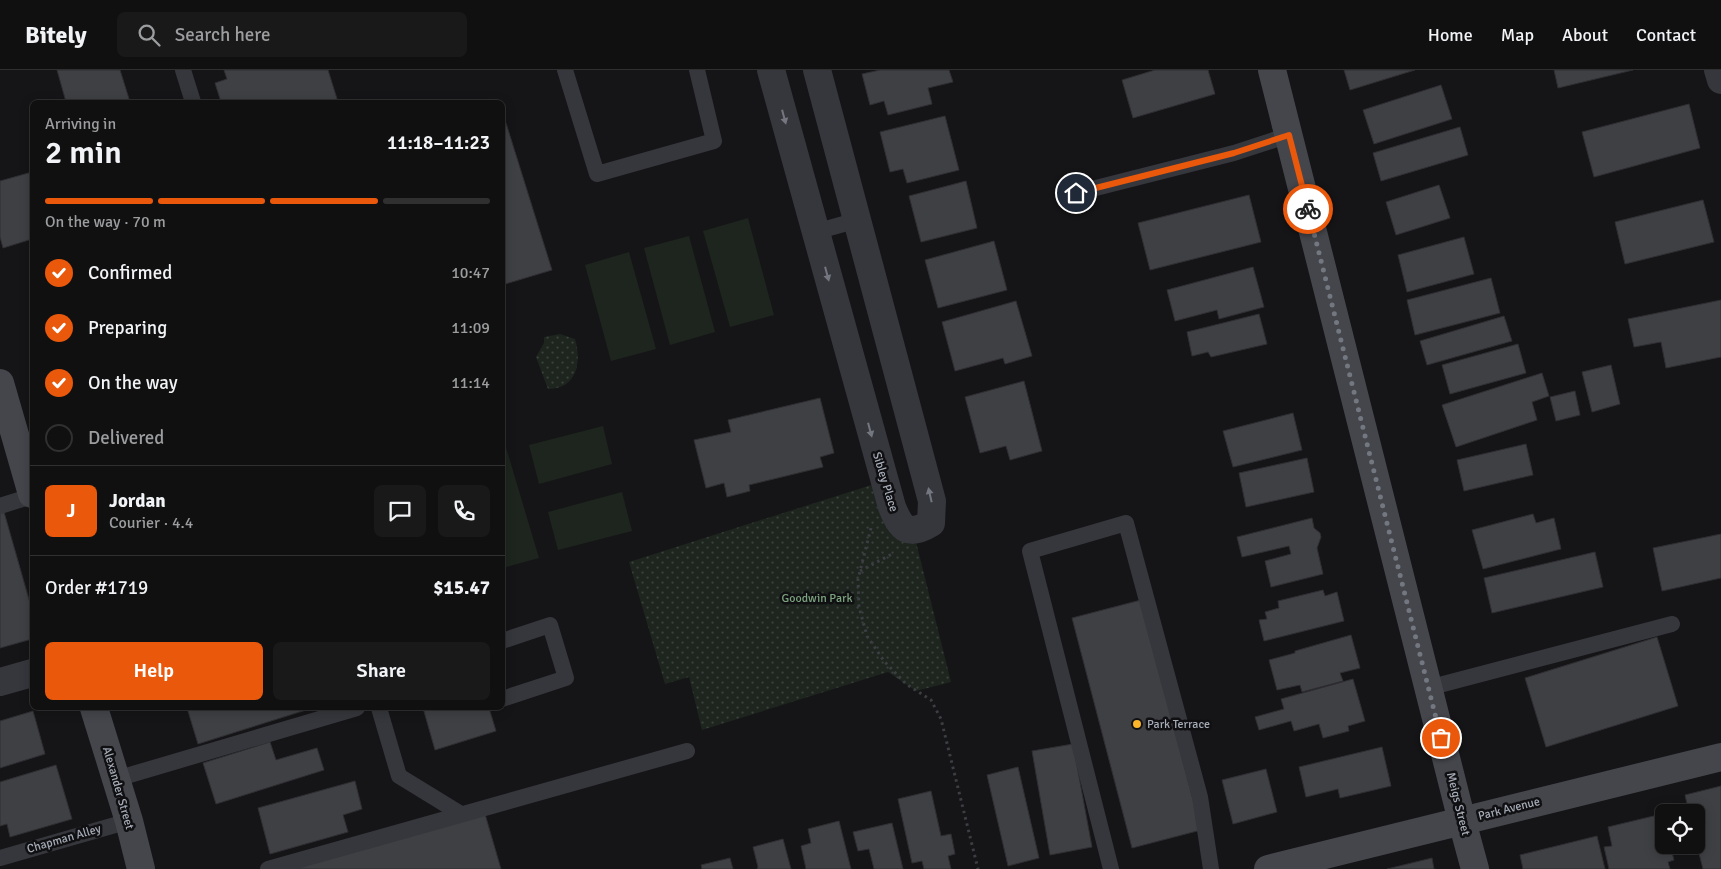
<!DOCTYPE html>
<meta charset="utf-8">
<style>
body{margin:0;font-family:Signika,sans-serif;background:#19191a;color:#f1f3f6;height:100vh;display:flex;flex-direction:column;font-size:19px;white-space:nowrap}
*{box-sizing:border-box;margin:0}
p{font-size:16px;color:#9c9d9f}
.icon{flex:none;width:28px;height:28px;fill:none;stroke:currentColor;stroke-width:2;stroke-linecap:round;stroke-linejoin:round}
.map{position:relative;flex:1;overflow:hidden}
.drawer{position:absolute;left:30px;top:30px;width:475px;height:610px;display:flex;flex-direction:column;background:#101011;border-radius:8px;box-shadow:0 2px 12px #0003,0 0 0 1px #303031}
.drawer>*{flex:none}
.tools{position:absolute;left:1655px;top:734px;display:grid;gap:10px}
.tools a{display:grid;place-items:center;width:50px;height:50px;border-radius:8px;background:#101011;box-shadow:0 2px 12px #0003,0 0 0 1px #303031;font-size:25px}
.pin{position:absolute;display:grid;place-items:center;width:42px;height:42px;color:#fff;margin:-21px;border:2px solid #fff;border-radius:50%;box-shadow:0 1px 5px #0007}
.courier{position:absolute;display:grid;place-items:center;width:50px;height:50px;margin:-25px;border:4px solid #ea580c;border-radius:50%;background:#fff;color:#222;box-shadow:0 1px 6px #0007}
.headline em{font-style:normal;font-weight:600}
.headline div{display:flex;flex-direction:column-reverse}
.headline{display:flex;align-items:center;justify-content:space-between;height:85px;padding:0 15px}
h1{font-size:32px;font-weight:600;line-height:38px}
.bar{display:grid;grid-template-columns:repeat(4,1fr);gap:8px 5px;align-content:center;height:60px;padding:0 15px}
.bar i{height:6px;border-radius:4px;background:#303031}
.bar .selected{background:#ea580c}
.bar p{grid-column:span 4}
.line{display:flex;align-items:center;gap:12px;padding:0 15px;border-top:1px solid #303031}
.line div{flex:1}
.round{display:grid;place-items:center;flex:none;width:52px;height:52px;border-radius:8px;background:#19191a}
ol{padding:0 15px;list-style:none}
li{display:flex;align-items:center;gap:15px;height:55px}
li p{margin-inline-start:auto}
li .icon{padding:5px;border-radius:50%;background:#ea580c;color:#fff;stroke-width:4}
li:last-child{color:#9c9d9f}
li i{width:28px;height:28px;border:2px solid #303031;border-radius:50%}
.primary-button{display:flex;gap:10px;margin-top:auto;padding:10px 15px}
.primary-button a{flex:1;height:58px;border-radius:8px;background:#ea580c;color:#fff;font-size:20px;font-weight:600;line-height:58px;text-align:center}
.primary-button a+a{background:#19191a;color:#f1f3f6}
header{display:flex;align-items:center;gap:30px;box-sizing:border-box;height:70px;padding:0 25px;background:#101011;border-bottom:1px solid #303031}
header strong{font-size:24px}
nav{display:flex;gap:28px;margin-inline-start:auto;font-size:18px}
.search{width:350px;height:45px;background:#19191a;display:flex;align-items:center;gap:12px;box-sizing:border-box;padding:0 18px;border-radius:8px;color:#9c9d9f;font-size:19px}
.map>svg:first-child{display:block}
.park{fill:url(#park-dots)}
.pitch{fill:#1d251e}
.building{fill:#3f4044;stroke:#2f2f33}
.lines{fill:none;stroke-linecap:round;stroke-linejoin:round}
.path{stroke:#3c3e43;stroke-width:3;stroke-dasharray:2.5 4;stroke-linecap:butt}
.lane{stroke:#36373c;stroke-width:16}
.street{stroke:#36373c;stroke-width:28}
.secondary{stroke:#44464c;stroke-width:28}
.oneway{fill:#747780}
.done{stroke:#737780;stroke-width:5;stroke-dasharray:0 9}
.route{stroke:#ea580c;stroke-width:6}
.poi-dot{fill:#fab52a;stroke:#101012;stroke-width:2}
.labels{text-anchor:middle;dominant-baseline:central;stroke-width:5;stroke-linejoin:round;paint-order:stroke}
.street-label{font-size:12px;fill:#a6acb8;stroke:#101012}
.park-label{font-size:12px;fill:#7ca47f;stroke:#101012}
.poi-label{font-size:12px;fill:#a6acb8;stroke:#101012;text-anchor:start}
</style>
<header>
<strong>Bitely</strong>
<div class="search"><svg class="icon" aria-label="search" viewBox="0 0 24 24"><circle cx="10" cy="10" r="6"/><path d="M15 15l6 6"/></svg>Search here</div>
<nav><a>Home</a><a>Map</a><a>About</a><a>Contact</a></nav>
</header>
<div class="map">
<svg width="1721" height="799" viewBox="0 0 1721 799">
<defs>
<pattern id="park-dots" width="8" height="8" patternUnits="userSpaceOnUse" patternTransform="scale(1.25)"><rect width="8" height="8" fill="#1d251e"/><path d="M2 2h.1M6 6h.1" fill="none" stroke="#3b423d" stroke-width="1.8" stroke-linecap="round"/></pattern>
</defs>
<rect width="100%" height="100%" fill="#151517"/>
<g class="park">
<path d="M560 264 575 269C582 292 577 319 548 319L536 287 544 273V267Z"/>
<path d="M884 411 913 460 951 612 916 621 888 602 702 660 689 607 665 614 629 492Z"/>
</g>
<g class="pitch">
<path d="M748 148 774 245 730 257 703 161Z"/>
<path d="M689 166 715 262 670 275 644 178Z"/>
<path d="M629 182 656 279 611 291 585 195Z"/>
<path d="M603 356 612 394 539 414 529 375Z"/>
<path d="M502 364 539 488 503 498H502Z"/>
<path d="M622 422 632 461 558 480 548 442Z"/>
</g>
<g class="building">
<path d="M57 0H120L130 32H66Z"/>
<path d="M224 0H328L338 32H221L215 13 227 9Z"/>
<path d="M880 0H949L953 12 928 18 932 34 888 45 884 31 870 35 862 4Z"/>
<path d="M1155 0H1208L1215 24 1133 48 1122 10Z"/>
<path d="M1344 0H1415L1350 20Z"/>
<path d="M1554 0H1633L1558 18Z"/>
<path d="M1441 15 1452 49 1374 74 1363 40Z"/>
<path d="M1689 34 1700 78 1594 107 1582 62Z"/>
<path d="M945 46 959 100 907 113 903 99 890 102 880 62Z"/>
<path d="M502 52 506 53 552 200 502 215Z"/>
<path d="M1460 57 1468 85 1381 111 1373 83Z"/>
<path d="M32 102V169L3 178 0 167V111Z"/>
<path d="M966 111 977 158 921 172 909 126Z"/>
<path d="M1439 115 1450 148 1396 165 1386 132Z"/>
<path d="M1249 125 1261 172 1150 200 1138 153Z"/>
<path d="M1703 130 1714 172 1625 194 1615 152Z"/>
<path d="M1464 167 1474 204 1407 222 1398 185Z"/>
<path d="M994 171 1007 220 938 238 925 190Z"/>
<path d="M1253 197 1264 237 1219 249 1217 240 1175 251 1167 220Z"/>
<path d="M1491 208 1500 243 1415 265 1407 230Z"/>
<path d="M1721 230V287L1666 298 1661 272 1634 277 1628 249Z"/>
<path d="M1016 231 1032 286 1005 294 1003 288 955 301 942 252Z"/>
<path d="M1259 244 1267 274 1211 287 1208 282 1192 286 1187 262Z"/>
<path d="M1504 246 1512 271 1427 295 1420 271Z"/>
<path d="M1518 274 1526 303 1450 324 1442 295Z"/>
<path d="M1611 295 1620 334 1592 342 1582 302Z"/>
<path d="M1542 303 1549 326 1532 332 1537 350 1456 377 1442 335Z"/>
<path d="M1024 311 1042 381 1010 390 1006 376 980 383 965 327Z"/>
<path d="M1575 321 1580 345 1556 351 1550 327Z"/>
<path d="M820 328 834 383 820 387 823 397 749 415 750 421 727 427 724 413 706 418 694 370 731 362 728 350Z"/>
<path d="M1293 343 1302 380 1233 397 1223 361Z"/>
<path d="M1526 374 1533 405 1464 421 1457 390Z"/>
<path d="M1307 388 1314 422 1246 437 1239 403Z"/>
<path d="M4 442 32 540V569L0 578V443Z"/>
<path d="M1533 444 1536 453 1554 448 1561 479 1483 499 1472 460Z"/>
<path d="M1312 448 1314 458 1320 463 1321 467 1317 478 1323 504 1271 517 1265 491 1291 484 1289 476 1242 487 1237 467Z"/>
<path d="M1721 464V508L1662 521 1653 478Z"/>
<path d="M1595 482 1603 517 1492 543 1484 508Z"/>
<path d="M1323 520 1325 526 1337 522 1344 551 1264 571 1259 550 1267 549 1265 542 1279 538 1278 531Z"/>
<path d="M1141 530 1201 760 1132 778 1072 548Z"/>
<path d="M1351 565 1360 598 1340 603 1343 611 1302 622 1300 615 1277 620 1269 590 1295 583V581Z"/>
<path d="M1657 567 1678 636 1546 677 1525 608Z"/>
<path d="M1353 609 1365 651 1348 656 1349 661 1323 668 1319 654 1294 661 1291 651 1259 660 1255 647 1284 639 1281 629Z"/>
<path d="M187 638H305L306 640 198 674Z"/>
<path d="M423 638H489L496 661 435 680Z"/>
<path d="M33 641 45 684 0 698V651Z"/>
<path d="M270 672 276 690 317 678 324 700 216 734 203 693Z"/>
<path d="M1073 674 1092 777 1050 785 1032 681Z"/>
<path d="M1382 677 1391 716 1340 728 1338 719 1306 727 1299 697Z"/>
<path d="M56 695 72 749 10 767 7 754 0 756V712Z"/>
<path d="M1018 697 1039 788 1008 796 987 705Z"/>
<path d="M1266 699 1277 742 1233 754 1222 710Z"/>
<path d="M355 711 362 739 343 745 348 762 270 784 258 738Z"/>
<path d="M1721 716V799H1703L1696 772V742H1689L1685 725Z"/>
<path d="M931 721 941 766 951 764 955 784 948 786 951 799H924L922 791 912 793 898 729Z"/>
<path d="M485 744 501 799H292Z"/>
<path d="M1662 744 1664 775H1670L1674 790 1668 792 1670 799H1609L1604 777 1612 776 1608 757Z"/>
<path d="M839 751 851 799H806L801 776 811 773 808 759Z"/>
<path d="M892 753 903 799H874L869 779 858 781 853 762Z"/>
<path d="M1597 766 1605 799H1523L1520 785Z"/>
<path d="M783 769 791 799H757L758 797 753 777Z"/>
<path d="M730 788 733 799H702L701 795Z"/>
<path d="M1432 788 1434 799H1387Z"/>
</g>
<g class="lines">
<g class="path">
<path d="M871 458 858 509 859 537 867 566 884 591 906 614 931 630 941 649 978 799"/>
<path d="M860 501 892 484"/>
</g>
<g class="lane">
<path d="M183 0 193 32"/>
<path d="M565 0 597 104 714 71 697 0"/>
<path d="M1076 123 1234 83 1289 65"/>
<path d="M815 162 858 150"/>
<path d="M0 436 32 426"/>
<path d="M502 571 550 555 566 608 502 629"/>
<path d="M1428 618 1672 554"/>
<path d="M379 638 399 706 461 744"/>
<path d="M116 709 357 638"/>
<path d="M0 788 129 751"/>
<path d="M268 799 687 681"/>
<path d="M1111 799 1030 481 1126 453 1200 727 1211 799"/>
</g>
<g class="street">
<path d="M771 0 892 437C901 459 908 467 931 453L932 431 817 0"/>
<path d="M1718 0 1721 10"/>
<path d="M0 612 32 603"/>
</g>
<g class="secondary">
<path d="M1272 0 1462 751 1475 799"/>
<path d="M0 313 32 424"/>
<path d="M94 638 129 751 141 799"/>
<path d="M1268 799 1721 687"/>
</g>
</g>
<defs><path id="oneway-solid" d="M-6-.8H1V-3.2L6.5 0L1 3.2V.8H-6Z" transform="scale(1.25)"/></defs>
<g class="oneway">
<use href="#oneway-solid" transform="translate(784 47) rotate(75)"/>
<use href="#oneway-solid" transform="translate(827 204) rotate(75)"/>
<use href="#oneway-solid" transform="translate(870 360) rotate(75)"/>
<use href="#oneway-solid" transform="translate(930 425) rotate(-103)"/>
</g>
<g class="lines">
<path class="done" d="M1308 139 1441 668"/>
<path class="route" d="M1076 123 1234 83 1289 65 1308 139"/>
</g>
<circle class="poi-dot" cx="1137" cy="654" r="5"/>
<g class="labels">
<g class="street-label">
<text transform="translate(885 412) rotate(73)">Sibley Place</text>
<text transform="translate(118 718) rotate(74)">Alexander Street</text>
<text transform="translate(1458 734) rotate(76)">Meigs Street</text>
<text transform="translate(1509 739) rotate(-14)">Park Avenue</text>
<text transform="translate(64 769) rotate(-16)">Chapman Alley</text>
</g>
<g class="park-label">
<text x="817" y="528">Goodwin Park</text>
</g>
<g class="poi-label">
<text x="1147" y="654">Park Terrace</text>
</g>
</g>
</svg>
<div class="tools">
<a><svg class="icon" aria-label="locate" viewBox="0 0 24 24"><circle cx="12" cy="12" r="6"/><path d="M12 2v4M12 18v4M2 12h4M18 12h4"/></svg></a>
</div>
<div class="pin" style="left:1441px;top:668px;background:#ea580c"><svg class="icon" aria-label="bag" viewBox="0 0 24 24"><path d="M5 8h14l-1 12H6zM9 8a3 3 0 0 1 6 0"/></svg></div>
<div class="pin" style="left:1076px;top:123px;background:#1f2937"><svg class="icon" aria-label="home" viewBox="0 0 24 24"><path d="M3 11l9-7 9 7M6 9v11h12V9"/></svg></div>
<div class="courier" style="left:1308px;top:139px"><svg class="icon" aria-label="bike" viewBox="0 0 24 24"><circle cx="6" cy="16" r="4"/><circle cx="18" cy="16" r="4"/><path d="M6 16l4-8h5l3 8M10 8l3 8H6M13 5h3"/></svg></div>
<section class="drawer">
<div class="headline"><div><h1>2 min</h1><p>Arriving in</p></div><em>11:18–11:23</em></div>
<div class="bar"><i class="selected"></i><i class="selected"></i><i class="selected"></i><i></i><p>On the way · 70 m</p></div>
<ol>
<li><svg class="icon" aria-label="check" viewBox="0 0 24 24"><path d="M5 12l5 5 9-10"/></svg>Confirmed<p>10:47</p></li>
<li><svg class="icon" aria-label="check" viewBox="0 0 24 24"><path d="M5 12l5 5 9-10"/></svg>Preparing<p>11:09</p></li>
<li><svg class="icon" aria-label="check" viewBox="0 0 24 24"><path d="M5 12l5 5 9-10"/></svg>On the way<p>11:14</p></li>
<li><i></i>Delivered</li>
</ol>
<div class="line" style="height:90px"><b class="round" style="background:#ea580c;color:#fff">J</b><div><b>Jordan</b><p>Courier · 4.4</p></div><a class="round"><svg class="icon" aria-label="chat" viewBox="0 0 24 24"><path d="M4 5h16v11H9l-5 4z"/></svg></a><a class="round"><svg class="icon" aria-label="phone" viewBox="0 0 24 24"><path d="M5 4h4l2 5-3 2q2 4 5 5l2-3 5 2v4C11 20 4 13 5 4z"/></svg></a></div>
<div class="line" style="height:65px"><div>Order #1719</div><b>$15.47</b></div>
<div class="primary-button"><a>Help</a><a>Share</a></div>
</section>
</div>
